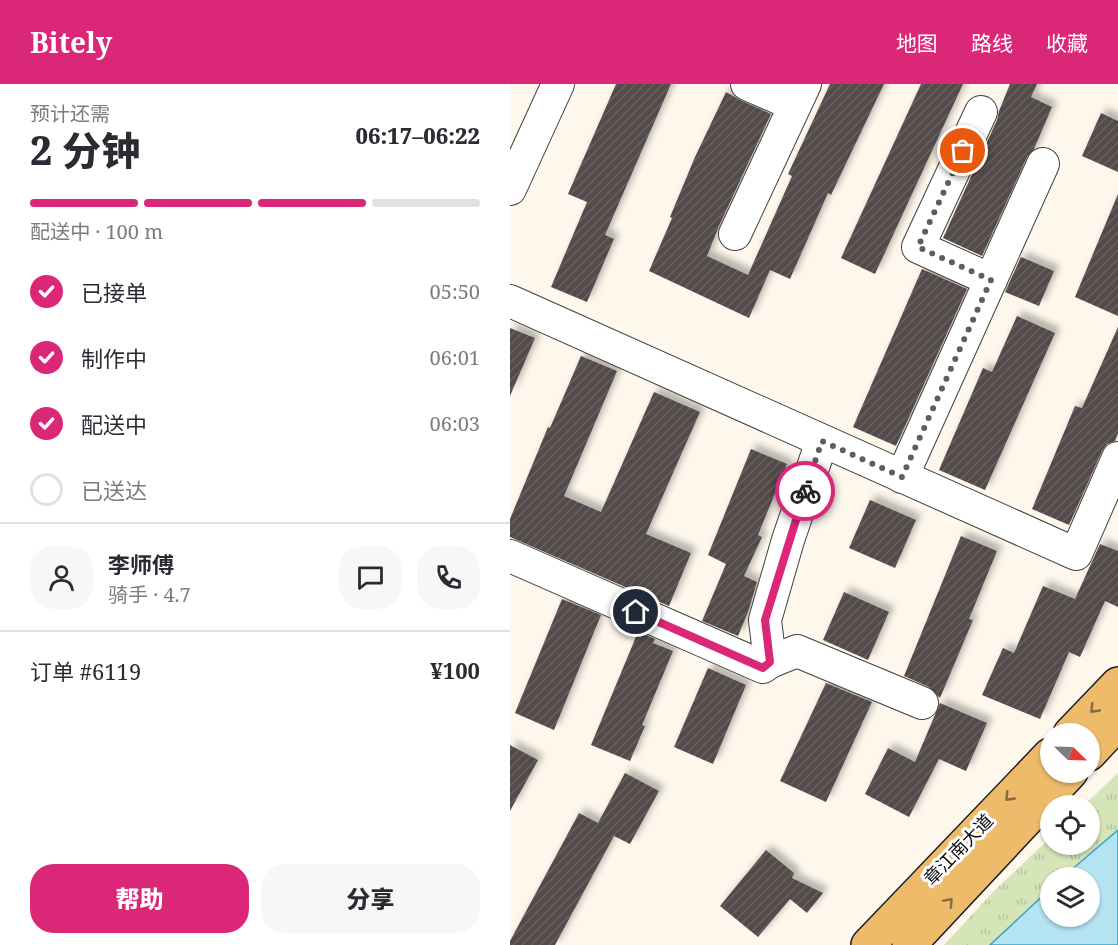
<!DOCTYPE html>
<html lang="zh">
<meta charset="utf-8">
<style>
body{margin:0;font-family:"Noto Serif","Noto Sans SC",serif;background:#f7f7f7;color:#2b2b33;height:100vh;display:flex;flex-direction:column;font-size:22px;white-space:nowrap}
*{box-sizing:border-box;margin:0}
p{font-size:20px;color:#7c7c81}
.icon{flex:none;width:33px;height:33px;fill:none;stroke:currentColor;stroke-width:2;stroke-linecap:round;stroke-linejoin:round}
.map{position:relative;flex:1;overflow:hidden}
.drawer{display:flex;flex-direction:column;background:#fff;width:510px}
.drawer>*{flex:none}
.needle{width:39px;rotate:113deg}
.controls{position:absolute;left:530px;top:639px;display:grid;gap:12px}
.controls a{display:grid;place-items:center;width:60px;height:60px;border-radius:50%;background:#fff;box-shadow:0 2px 4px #0004;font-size:30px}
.pin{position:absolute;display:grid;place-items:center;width:51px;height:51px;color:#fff;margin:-26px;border:3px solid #fff;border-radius:50%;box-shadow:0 2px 6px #0007}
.courier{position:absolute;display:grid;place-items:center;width:60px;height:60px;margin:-30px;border:4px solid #db2777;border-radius:50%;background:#fff;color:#222;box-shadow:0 2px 8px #0007}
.head em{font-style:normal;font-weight:800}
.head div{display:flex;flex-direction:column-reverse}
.head{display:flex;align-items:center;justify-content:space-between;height:102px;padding:0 30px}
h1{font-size:39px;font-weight:800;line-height:45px}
.bar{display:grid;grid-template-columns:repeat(4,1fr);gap:9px 6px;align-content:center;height:72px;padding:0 30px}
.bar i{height:8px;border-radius:4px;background:#e1e1e2}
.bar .current{background:#db2777}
.bar p{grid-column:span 4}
.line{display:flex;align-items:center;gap:15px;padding:0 30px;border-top:2px solid #e1e1e2}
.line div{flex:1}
.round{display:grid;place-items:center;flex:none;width:63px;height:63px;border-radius:24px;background:#f7f7f7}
ol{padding:0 30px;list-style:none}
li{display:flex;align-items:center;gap:18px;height:66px}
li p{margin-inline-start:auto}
li .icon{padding:6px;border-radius:50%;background:#db2777;color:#fff;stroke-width:4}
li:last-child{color:#7c7c81}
li i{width:33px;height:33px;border:3px solid #e1e1e2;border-radius:50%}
.cta{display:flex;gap:12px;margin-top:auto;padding:12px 30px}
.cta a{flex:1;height:69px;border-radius:24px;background:#db2777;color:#fff;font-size:24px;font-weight:800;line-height:69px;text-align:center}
.cta a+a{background:#f7f7f7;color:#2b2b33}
header{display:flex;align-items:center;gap:36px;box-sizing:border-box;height:84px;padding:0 30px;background:#db2777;color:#fff}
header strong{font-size:28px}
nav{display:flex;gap:33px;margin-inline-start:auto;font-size:21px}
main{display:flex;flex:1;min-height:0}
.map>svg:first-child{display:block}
.park{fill:url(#park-tufts)}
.water{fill:#b4e3f1;stroke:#40a2c3;stroke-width:1.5}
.building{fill:url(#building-hatch);filter:url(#shadow)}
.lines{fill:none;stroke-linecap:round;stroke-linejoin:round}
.minor-casing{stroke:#3f3f3f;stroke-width:34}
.major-casing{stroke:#1d1d1d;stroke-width:36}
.minor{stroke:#fff;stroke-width:32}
.major{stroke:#eebb6b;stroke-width:33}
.oneway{stroke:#886c40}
.done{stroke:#615e5a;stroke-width:6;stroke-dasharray:0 10.8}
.route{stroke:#db2777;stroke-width:8}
.labels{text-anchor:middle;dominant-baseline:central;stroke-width:6;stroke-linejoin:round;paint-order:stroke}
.street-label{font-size:18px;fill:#0c0c0c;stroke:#fff}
</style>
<header>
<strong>Bitely</strong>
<nav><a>地图</a><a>路线</a><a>收藏</a></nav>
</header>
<main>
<section class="drawer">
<div class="head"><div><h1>2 分钟</h1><p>预计还需</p></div><em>06:17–06:22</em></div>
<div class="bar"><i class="current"></i><i class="current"></i><i class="current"></i><i></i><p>配送中 · 100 m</p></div>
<ol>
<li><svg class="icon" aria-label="check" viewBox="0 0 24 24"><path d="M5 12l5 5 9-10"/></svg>已接单<p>05:50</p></li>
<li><svg class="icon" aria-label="check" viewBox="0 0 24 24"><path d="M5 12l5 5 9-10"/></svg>制作中<p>06:01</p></li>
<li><svg class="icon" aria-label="check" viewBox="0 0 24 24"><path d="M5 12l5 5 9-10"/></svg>配送中<p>06:03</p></li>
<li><i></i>已送达</li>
</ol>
<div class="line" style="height:108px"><a class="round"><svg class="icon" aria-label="person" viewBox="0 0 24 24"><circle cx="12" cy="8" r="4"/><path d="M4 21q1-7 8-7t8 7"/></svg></a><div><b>李师傅</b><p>骑手 · 4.7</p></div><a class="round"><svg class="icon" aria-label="chat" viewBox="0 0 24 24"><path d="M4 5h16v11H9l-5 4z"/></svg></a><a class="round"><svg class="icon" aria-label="phone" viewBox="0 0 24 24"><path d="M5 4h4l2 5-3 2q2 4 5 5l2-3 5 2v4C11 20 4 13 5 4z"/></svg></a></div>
<div class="line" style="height:78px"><div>订单 #6119</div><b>¥100</b></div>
<div class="cta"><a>帮助</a><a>分享</a></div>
</section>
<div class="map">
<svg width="608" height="861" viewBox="0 0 608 861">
<defs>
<pattern id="park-tufts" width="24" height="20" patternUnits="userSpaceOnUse" patternTransform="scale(1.5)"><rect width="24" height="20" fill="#d6e5b8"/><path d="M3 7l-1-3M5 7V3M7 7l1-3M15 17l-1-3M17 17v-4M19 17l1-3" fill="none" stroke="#b6c39d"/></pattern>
<pattern id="building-hatch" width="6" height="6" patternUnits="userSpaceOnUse" patternTransform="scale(1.5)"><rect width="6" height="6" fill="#534b49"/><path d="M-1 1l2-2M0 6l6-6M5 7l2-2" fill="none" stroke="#67605f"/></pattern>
<filter id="shadow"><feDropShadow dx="5.5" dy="-5.5" stdDeviation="3" flood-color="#0004"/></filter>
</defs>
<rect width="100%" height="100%" fill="#fef7ec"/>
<path class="park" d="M608 689V746L553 793 540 794V805L480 861H434L484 807 540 754V760H579V722L574 721Z"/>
<path class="water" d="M608 746V861H480L540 805V832H579V794L553 793Z"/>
<g class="building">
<path d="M106 0H161L95 151 104 155 77 218 41 203 77 118 58 110Z"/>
<path d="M320 0H374L321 111 318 109 280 195 260 186 239 234 139 187 162 134 160 133 185 73 216 8 230 16 261 30 209 142 197 172 238 191 282 92 278 90Z"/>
<path d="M411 0H453L365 190 331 174Z"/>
<path d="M500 0H527L521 13 542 23 524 65 517 73 472 172 433 154 487 36 489 27Z"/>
<path d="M591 29 608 37V88L572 72Z"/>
<path d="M608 110V232L565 213Z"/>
<path d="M511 173 544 187 529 222 495 208Z"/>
<path d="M412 185 457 205 386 362 343 343Z"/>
<path d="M507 232 545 249 475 406 429 386 473 284 482 288Z"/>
<path d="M608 243V349L605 357 597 360 592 367 559 441 522 425 565 322 572 324Z"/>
<path d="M0 244 25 254 0 312Z"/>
<path d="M71 272 107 287 54 412 91 428 144 308 190 328 136 450 181 469 159 522 0 453V435L38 343 40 344Z"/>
<path d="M241 365 277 380 248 451 252 453 234 492 247 498 238 528 228 552 192 537 216 480 198 471Z"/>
<path d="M360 416 406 436 385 484 339 464Z"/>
<path d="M451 452 487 467 459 535 463 536 430 614 419 603 394 592Z"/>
<path d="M590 460 608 467V523L595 517 570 573 559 568 530 635 472 611 493 564 504 569 533 502 565 515Z"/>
<path d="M334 508 379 528 358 576 313 556Z"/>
<path d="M52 515 91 531 44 646 5 629Z"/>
<path d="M128 548 145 555 143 559 163 567 132 641 135 642 120 677 81 661Z"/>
<path d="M198 584 236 601 203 680 164 663Z"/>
<path d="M316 599 362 618 316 718 270 697Z"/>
<path d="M430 619 477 639 456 687 429 675 399 733 355 710 378 664 405 678Z"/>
<path d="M0 661 28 676 0 727Z"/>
<path d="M115 689 149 707 120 760 104 752 45 861H0V857L69 729 88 739Z"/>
<path d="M256 766 284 789 282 794 313 809 297 829 280 815 248 853 210 822Z"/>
</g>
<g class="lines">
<g class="minor-casing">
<g id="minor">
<path d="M237 0 285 21"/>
<path d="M471 28 408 163 481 196"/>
<path d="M0 105 48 0"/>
<path d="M225 150 295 0"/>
<path d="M0 217 566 470 608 374"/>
<path d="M392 393 533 80"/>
<path d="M0 472 253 583 260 578 287 567 412 619"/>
<path d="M260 578 255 536 278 456 312 357"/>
</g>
</g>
<g class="major-casing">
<g id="major">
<path d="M560 650 608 600"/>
<path d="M579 670 608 639"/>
<path d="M358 861 540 671"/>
<path d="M399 861 561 688"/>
</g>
</g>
<use href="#minor" class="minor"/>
<use href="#major" class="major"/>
</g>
<defs><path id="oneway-chevron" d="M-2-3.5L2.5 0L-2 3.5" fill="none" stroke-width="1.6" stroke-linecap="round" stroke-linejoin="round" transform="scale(1.5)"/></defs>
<g class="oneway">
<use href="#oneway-chevron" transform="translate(584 625) rotate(134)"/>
<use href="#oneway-chevron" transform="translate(499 713) rotate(134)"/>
<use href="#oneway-chevron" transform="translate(439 818) rotate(-47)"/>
</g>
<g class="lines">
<path class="done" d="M295 407 312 357 392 393 481 196 408 163 453 67"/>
<path class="route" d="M126 528 253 584 260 578 255 536 295 407"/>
</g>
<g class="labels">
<g class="street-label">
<text transform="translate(448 765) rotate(-46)">章江南大道</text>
</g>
</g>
</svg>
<div class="controls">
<a><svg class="needle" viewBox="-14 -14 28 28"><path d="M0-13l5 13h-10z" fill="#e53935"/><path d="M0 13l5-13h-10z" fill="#7c7c81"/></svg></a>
<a><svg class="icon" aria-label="locate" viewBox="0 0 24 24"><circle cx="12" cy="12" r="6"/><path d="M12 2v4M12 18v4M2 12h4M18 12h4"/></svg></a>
<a><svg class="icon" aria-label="layers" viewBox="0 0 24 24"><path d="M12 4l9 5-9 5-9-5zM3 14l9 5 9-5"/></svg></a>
</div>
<div class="pin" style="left:453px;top:67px;background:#ea580c"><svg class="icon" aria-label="bag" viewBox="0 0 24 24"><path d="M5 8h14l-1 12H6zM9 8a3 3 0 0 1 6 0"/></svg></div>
<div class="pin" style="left:126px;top:528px;background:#1f2937"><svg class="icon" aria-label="home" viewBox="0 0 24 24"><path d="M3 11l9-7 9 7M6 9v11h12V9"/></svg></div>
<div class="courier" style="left:295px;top:407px"><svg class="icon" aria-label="bike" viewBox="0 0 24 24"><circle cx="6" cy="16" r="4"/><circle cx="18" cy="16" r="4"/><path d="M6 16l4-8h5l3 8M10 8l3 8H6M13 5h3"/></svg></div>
</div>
</main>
